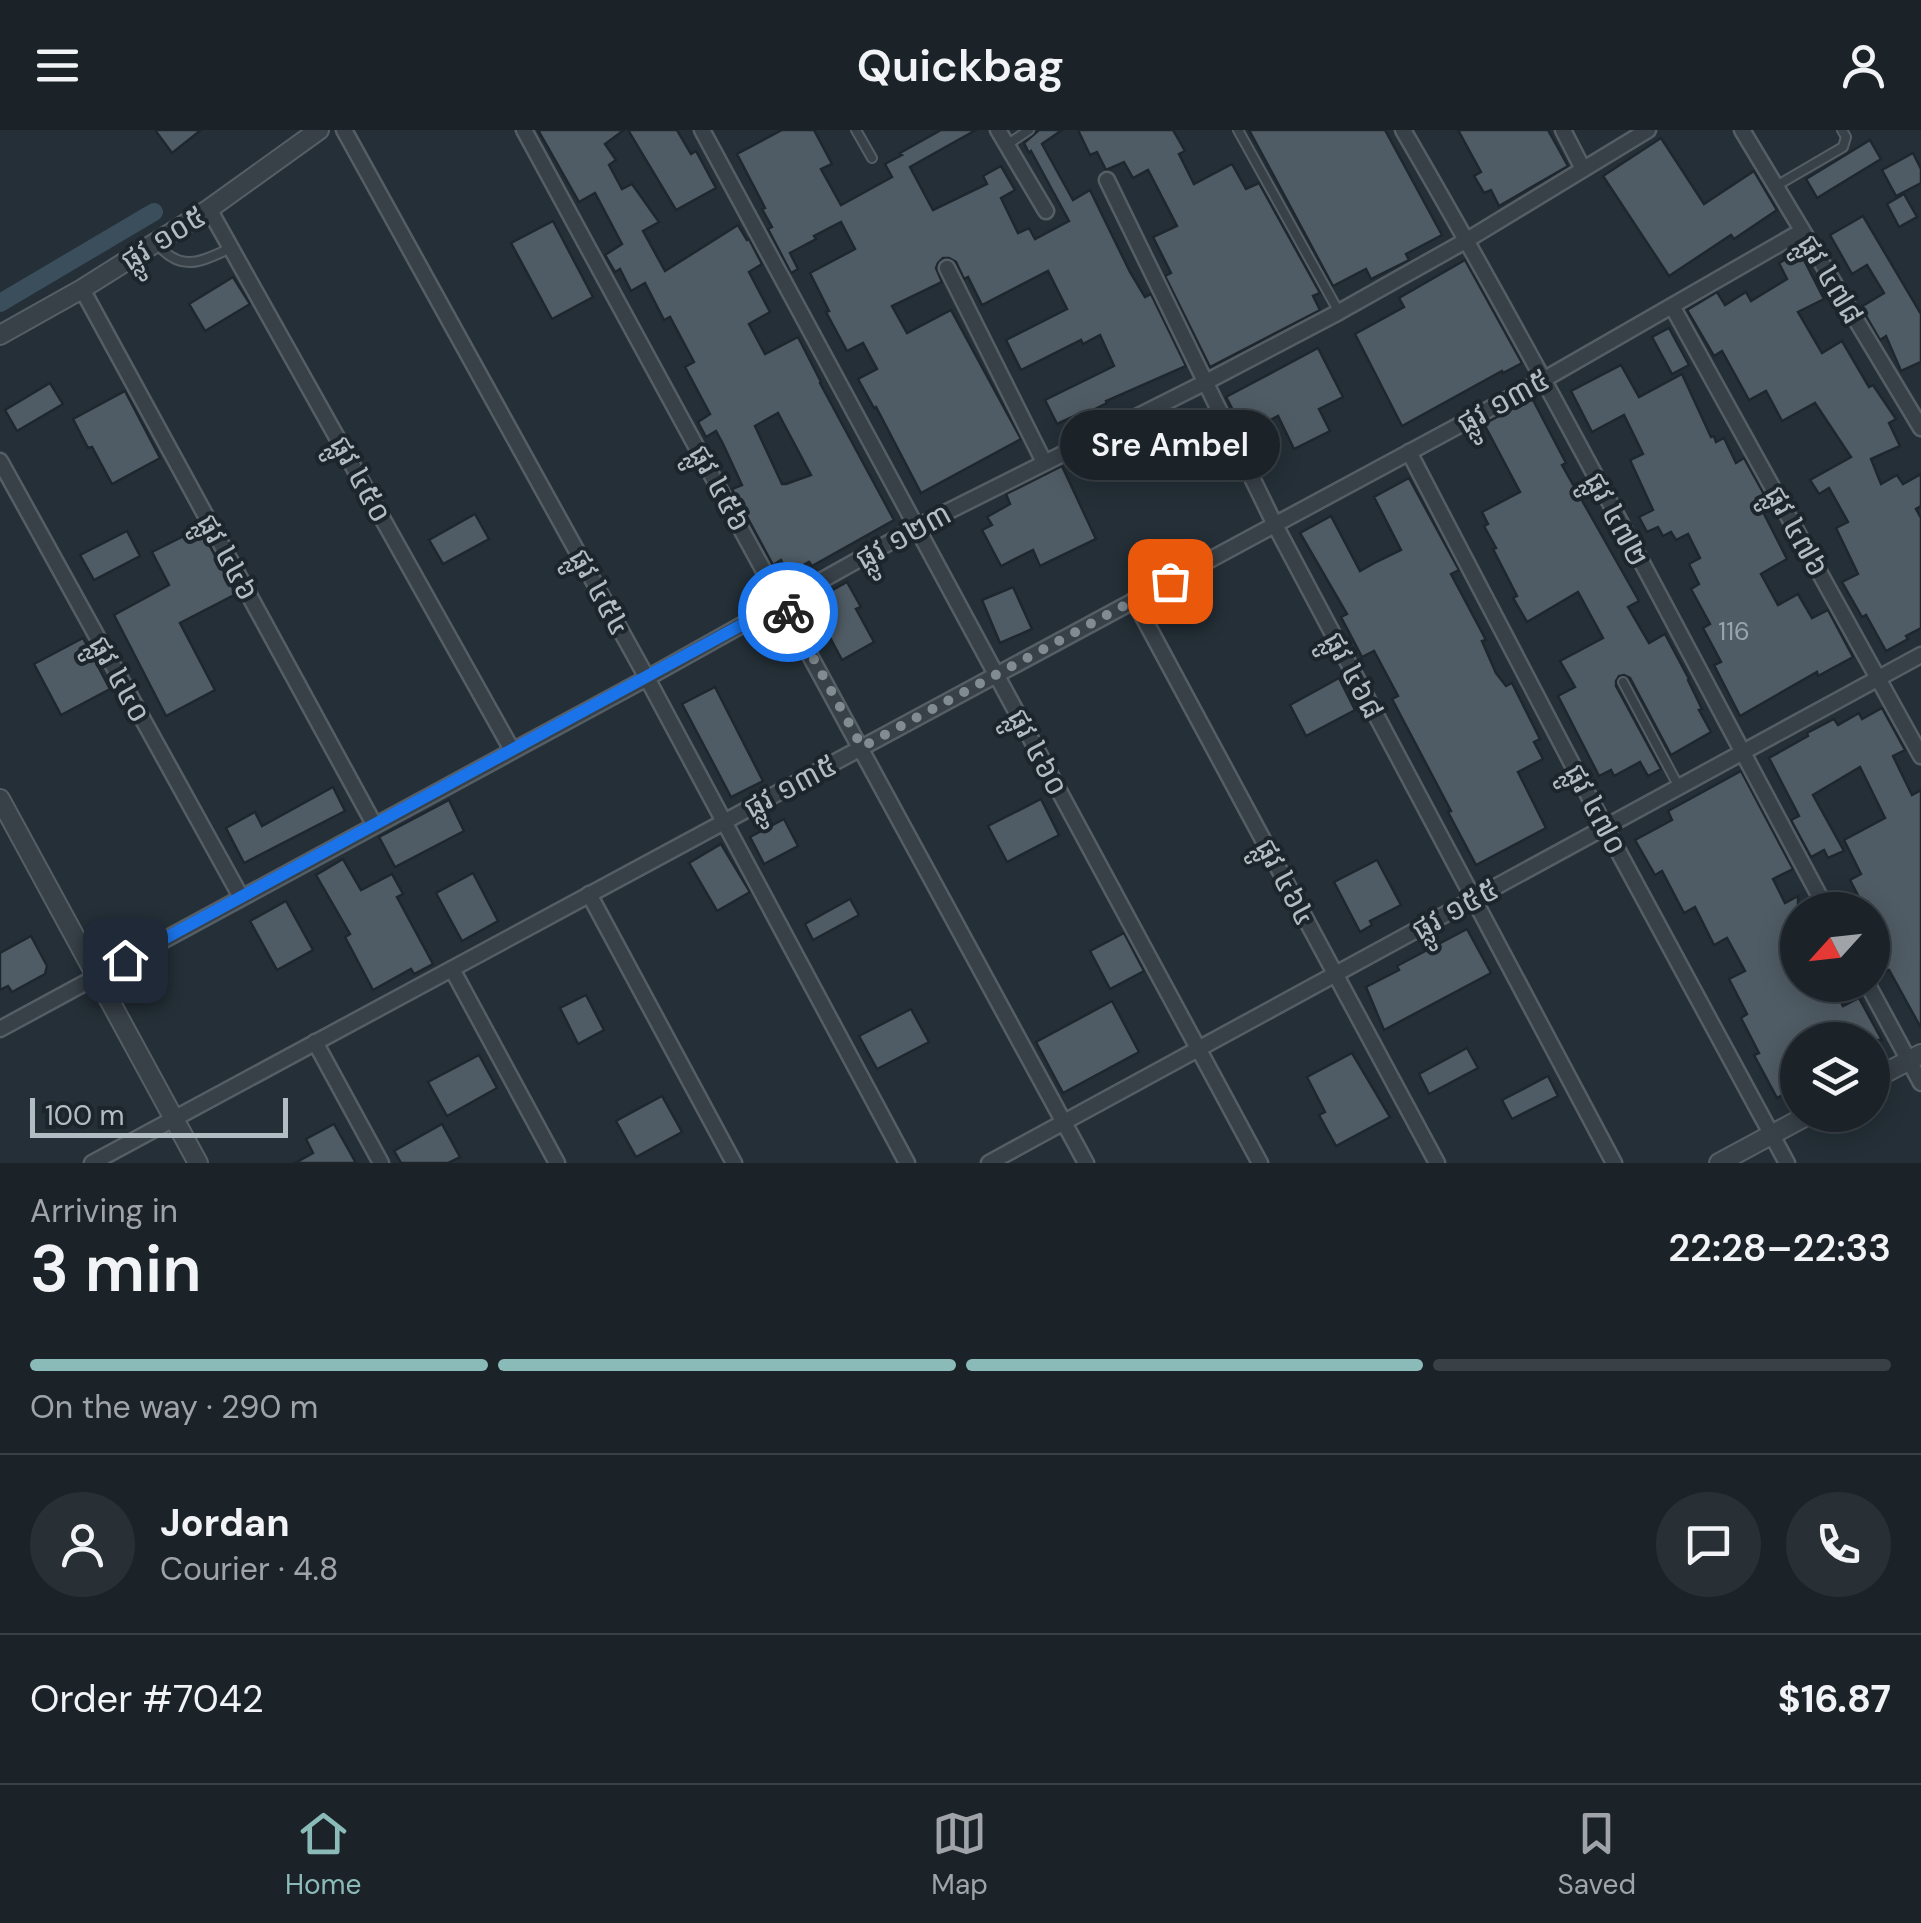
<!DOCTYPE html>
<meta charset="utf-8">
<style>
body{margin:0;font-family:"DM Sans","Noto Sans Khmer",sans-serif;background:#282f35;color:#f1f3f6;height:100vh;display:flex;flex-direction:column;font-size:38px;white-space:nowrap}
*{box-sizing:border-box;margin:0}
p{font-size:32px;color:#a0a4a8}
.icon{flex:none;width:55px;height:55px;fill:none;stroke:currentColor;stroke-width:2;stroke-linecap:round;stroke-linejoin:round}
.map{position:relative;height:1033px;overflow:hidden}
.side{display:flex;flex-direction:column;background:#1b2329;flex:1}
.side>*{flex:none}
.needle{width:65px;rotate:243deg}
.controls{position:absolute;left:1780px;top:762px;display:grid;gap:20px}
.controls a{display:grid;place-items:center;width:110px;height:110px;border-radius:50%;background:#1b2329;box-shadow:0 5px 25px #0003,0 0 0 2px #394046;font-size:50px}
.scale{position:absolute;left:30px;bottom:25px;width:258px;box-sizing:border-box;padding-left:10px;border:5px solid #b2bcc3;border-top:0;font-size:28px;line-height:35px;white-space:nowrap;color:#b2bcc3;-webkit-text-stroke:8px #1d252c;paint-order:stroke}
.pin{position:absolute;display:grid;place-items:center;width:85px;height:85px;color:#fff;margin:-42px;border-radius:20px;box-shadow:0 5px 15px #0006}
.courier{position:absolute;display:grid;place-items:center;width:100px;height:100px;margin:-50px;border:8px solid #1a73e8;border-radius:50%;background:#fff;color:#222;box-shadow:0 2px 12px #0007}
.bubble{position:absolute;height:70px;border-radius:35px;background:#1b2329;box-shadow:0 5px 25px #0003,0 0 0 2px #394046;font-size:32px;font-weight:600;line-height:70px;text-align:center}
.headline em{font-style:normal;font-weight:600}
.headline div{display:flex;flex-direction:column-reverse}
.headline{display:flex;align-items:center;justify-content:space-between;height:170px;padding:0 30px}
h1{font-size:65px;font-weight:600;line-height:75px}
.bar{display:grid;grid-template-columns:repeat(4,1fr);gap:15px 10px;align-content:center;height:120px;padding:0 30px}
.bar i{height:12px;border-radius:8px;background:#394046}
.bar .selected{background:#8bbbb9}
.bar p{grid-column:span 4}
.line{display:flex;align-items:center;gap:25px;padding:0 30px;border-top:2px solid #394046}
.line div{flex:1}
.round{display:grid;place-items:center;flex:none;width:105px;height:105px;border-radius:52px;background:#282f35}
header{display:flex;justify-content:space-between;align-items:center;height:130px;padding:0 30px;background:#1b2329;font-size:45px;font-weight:600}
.dock{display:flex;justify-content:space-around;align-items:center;height:140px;border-top:2px solid #394046;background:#1b2329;font-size:28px;color:#a0a4a8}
.dock a{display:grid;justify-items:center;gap:5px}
.dock .selected{color:#8bbbb9}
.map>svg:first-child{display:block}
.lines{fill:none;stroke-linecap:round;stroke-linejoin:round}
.canal{stroke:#3a4e5c;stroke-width:18}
.building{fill:#505c65;stroke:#1f272e;stroke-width:2.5;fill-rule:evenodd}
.service-casing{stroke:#555e65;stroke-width:12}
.minor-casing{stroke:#555e65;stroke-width:19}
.tertiary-casing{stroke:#555e65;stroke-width:22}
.service{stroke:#374147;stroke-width:8}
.minor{stroke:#374147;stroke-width:14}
.tertiary{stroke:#374147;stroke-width:18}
.done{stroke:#808b92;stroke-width:10;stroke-dasharray:0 18}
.route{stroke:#1a73e8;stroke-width:12}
.labels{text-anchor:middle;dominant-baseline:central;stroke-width:8;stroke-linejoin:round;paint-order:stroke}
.number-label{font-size:25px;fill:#9aa4ac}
.street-label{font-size:30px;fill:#b2bcc3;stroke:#1d252c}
</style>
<header><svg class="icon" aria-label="menu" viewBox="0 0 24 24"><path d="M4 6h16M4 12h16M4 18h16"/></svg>Quickbag<svg class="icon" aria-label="person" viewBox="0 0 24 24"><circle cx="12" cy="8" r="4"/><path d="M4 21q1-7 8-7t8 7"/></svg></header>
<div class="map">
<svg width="1921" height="1033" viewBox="0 0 1921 1033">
<rect width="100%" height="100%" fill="#242f37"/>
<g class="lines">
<path class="canal" d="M0 173 154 82"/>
</g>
<g class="building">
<path d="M155 0H201L172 23Z"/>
<path d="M538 0H624L605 14 616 30 609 35 622 59 632 54 659 92 643 101 665 141 738 95 747 110 749 109 762 134 749 142 770 182 749 194 765 224 798 207 821 252 820 253 894 390 812 436 809 432 788 444 781 430 773 435 732 359 742 355 723 314 716 301 706 307 698 292 710 284 685 237 694 232 670 187 664 190 645 153 631 161 620 139 615 142 605 125 622 114 595 63 579 72ZM778 283 811 345 786 354H782L755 296Z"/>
<path d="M628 0H677L691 24 696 21 716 58 676 80Z"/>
<path d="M782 0H814L832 34 821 39 841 75 892 47 885 34 902 25 900 23 941 0H976L910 37 933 80 987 54 983 46 1001 36 1015 60 1001 68 1018 103 1029 98 1035 109 1069 91 1031 21 1029 23 1024 13 1039 0H1062L1042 14 1073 70 1090 60 1130 142 1145 167 1151 164 1186 236 1106 271 1107 273 1085 284 1083 282 1057 294 1045 270 1114 236 1100 205 1083 214 1081 210 1021 240 1006 210 1067 179 1048 141 982 175 968 147 964 149 956 132 949 128H943L938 133 936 138 942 152 892 176 907 203 951 180 1021 309 921 363 876 277 874 278 858 249 877 239 863 213 847 221 826 182 829 181 810 143 855 119 841 92 814 106 816 109 790 123 798 139 791 143 768 99 772 97 762 79 765 78 737 24Z"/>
<path d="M1078 0H1173L1185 21 1179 24 1194 54 1232 34 1246 59 1259 53 1320 163 1313 166 1320 180 1210 237 1165 146 1171 143 1153 107 1177 96 1148 40 1133 48 1124 32 1106 40 1097 22 1090 25Z"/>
<path d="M1249 0H1385L1442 105 1406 124 1409 130 1371 149 1366 139 1333 156Z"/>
<path d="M1458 0H1548L1568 36 1499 76 1491 60 1484 63 1474 46 1481 42Z"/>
<path d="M1661 8 1704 74 1754 41 1777 80 1734 109 1731 105 1669 146 1603 46Z"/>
<path d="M1870 10 1881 29 1817 68 1806 49Z"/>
<path d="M1913 23 1921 39V53L1896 66 1882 40Z"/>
<path d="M1904 64 1917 87 1899 97 1887 74Z"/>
<path d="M1863 86 1921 184V232L1901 241 1886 206 1880 210 1861 177 1884 163 1867 135 1852 144 1830 105Z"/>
<path d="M553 91 593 167 552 189 511 113Z"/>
<path d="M1800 122 1824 169 1798 182 1822 223 1842 211 1869 257 1873 255 1896 289 1889 293 1900 316 1871 329 1881 354 1897 345 1903 354 1921 344V376L1916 379 1921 388V498L1906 506 1908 509 1886 521 1866 485 1862 487 1842 452 1858 444 1836 398 1848 392 1829 358 1819 364 1810 350 1851 327 1815 273 1782 291 1766 261 1749 270 1722 221 1714 226 1687 180 1717 162 1725 175 1746 162 1751 171 1787 149 1779 133Z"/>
<path d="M1465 130 1522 233 1503 243 1502 241 1402 296 1355 204 1404 177 1399 168Z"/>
<path d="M233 147 250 174 205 201 189 174Z"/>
<path d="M1669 198 1689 235 1672 244 1652 207Z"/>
<path d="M1318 218 1343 267 1319 279 1330 301 1294 319 1278 286 1245 303 1226 267Z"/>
<path d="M1621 235 1639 267 1682 244 1711 307 1714 306 1716 312 1724 308 1736 333 1744 328 1765 366 1757 370 1787 429 1761 444 1778 475 1798 464 1812 488 1828 480 1853 527 1818 546 1817 542 1740 586 1714 535 1721 532 1703 498 1710 494 1691 459 1699 454 1689 434 1700 428 1688 404 1676 410 1671 402 1663 406 1658 397 1647 402 1639 387 1653 380 1630 330 1643 324 1624 285 1592 302 1571 261Z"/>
<path d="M50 253 63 274 17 301 5 280Z"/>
<path d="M125 261 160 328 112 354 92 317 88 318 73 289Z"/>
<path d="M1532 268 1566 333 1562 335 1639 471 1628 477 1649 513 1665 504 1689 549 1688 550 1702 579 1699 580 1711 602 1671 625 1630 548 1624 545 1619 546 1616 551V556L1661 639 1648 646 1640 632 1614 646 1611 640 1599 646 1558 566 1575 557 1560 531 1603 508 1578 462 1527 492 1513 468 1517 466 1493 419 1496 418 1484 396 1488 394 1482 382 1520 362 1484 294Z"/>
<path d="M1062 336 1096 409 1040 436 1033 420 1001 436 982 400 992 395 987 387 1010 374 1006 364Z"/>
<path d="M1409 348 1459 440 1451 444 1486 510 1482 511 1496 543 1506 556 1512 553 1540 609 1534 612 1543 629 1518 642 1546 698 1476 735 1448 682 1451 681 1392 569 1398 566 1374 521 1362 527 1341 487 1347 484 1300 403 1331 386 1360 441 1376 432 1401 420 1374 367Z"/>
<path d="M475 384 489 409 443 434 429 410Z"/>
<path d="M200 398 236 464 180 493 215 560 166 586 114 485 169 455 152 422Z"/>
<path d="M127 401 140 426 94 450 80 425Z"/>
<path d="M847 452 861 477 856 479 874 512 842 530 811 472Z"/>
<path d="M1013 457 1032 499 1000 513 982 470Z"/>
<path d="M83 508 110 559 61 585 34 534Z"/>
<path d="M1339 548 1355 580 1306 606 1290 575Z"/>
<path d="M715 557 763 651 731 667 682 574Z"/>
<path d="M1882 578 1905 620 1893 626 1912 665 1921 660V898L1889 840 1881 844 1872 828V816L1885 810 1872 780 1868 772 1863 775 1850 750 1861 744 1844 710 1885 688 1860 637 1813 665 1844 721 1828 728 1824 720 1811 727 1791 690 1799 686 1769 628 1808 606 1807 603 1834 589 1838 595 1859 583 1862 589Z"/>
<path d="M1741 641 1793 739 1773 749 1785 773 1798 766V855H1832L1843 876 1859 868 1882 910H1798V957L1777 968 1754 925 1759 923 1741 888 1747 884 1729 849 1745 841 1727 808 1714 815 1695 777 1684 783 1662 741 1655 745 1635 710 1672 690 1668 681Z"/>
<path d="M333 657 345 681 244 733 226 698 255 682 262 696Z"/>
<path d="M1041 669 1059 705 1007 732 988 696Z"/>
<path d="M449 670 464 701 395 737 379 707Z"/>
<path d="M784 689 798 716 764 734 750 707Z"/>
<path d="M721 714 750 762 717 781 689 733Z"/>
<path d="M343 729 361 760 392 744 403 764 397 767 433 834 414 844 411 839 373 860 345 807 350 804 316 745Z"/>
<path d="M1377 730 1401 775 1370 791 1372 795 1360 802 1334 752Z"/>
<path d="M473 743 498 791 462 811 436 763Z"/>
<path d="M850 769 859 785 813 810 805 794Z"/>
<path d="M286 771 313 820 277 840 250 791Z"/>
<path d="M1467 799 1491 843 1384 900 1366 857 1399 840 1397 836Z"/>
<path d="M1124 803 1144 841 1110 859 1090 821Z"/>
<path d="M31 806 47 836 45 844 12 862 8 856 0 860V823Z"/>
<path d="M586 865 604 900 578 914 560 878Z"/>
<path d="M1112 871 1139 922 1063 963 1036 912Z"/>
<path d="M911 879 929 912 877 939 859 906Z"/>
<path d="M1467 918 1478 938 1429 964 1419 944Z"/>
<path d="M1352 923 1390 987 1336 1016 1319 985 1325 982 1307 947Z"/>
<path d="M479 925 497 958 447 986 428 952Z"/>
<path d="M1548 946 1558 966 1512 989 1502 970Z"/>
<path d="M662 966 682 1002 636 1027 616 991Z"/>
<path d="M334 994 356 1033H295L313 1023 306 1009Z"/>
<path d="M442 994 460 1027 448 1033H401L394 1021Z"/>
</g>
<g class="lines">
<g class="service-casing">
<g id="service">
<path d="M856 0 872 28"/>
<path d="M1238 0 1339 182"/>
<path d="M1008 14 1029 0"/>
<path d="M1776 56 1843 17 1846 7 1842 0"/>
<path d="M156 113C181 143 200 132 231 118"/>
<path d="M1623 552 1679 657"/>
</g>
</g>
<g class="minor-casing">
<g id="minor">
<path d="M344 0 647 548 907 1033"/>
<path d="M524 0 1086 1033"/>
<path d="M702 0 1260 1033"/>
<path d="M998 0 1046 81"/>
<path d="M1403 0C1552 256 1687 520 1827 780"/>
<path d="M1563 0 1583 39"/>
<path d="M1742 0 1921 298"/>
<path d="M1107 50 1275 395 1614 1033"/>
<path d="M209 79 512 620"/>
<path d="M947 138 1044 332"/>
<path d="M82 159 374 694"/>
<path d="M1672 176 1921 626"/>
<path d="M1409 322 1605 697 1787 1033"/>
<path d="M0 331 241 767"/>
<path d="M1134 470 1437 1033"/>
<path d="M589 764 734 1033"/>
<path d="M452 839 557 1033"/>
<path d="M1868 855 1921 953"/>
<path d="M0 899 647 548 917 397 1204 253 1339 182 1467 110 1648 0"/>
<path d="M315 912 381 1033"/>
<path d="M92 1033 1543 250 1802 101"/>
<path d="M989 1033 1921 525"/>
</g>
</g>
<g class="tertiary-casing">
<g id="tertiary">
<path d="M0 205 82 159 209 79 319 0"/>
<path d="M0 669 198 1033"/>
<path d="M1872 950 1921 924"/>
<path d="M1719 1033 1808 985"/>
</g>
</g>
<use href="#service" class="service"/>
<use href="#minor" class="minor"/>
<use href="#tertiary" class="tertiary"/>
</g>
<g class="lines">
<path class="done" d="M788 482 862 617 1170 451"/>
<path class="route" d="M125 830 782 473 788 482"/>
</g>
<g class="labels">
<g class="number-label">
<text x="1734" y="501">116</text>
</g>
<g class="street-label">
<text transform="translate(163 108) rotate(-32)">ផ្លូវ ១០៥</text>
<text transform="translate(1831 149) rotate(59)">ផ្លូវ ៤៧៨</text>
<text transform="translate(1503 271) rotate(-29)">ផ្លូវ ១៣៥</text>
<text transform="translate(361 349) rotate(61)">ផ្លូវ ៤៥០</text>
<text transform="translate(720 358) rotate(61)">ផ្លូវ ៤៥៦</text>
<text transform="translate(1617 389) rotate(62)">ផ្លូវ ៤៧២</text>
<text transform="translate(1797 401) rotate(61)">ផ្លូវ ៤៧៦</text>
<text transform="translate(903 406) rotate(-29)">ផ្លូវ ១២៣</text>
<text transform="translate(228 427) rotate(61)">ផ្លូវ ៤៤៦</text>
<text transform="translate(600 462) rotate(61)">ផ្លូវ ៤៥៤</text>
<text transform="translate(1354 545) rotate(62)">ផ្លូវ ៤៦៨</text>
<text transform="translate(120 549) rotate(61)">ផ្លូវ ៤៤០</text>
<text transform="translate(1038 622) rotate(62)">ផ្លូវ ៤៦០</text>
<text transform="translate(790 656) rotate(-28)">ផ្លូវ ១៣៥</text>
<text transform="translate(1596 679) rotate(62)">ផ្លូវ ៤៧០</text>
<text transform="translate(1286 752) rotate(62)">ផ្លូវ ៤៦៤</text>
<text transform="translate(1455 779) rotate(-29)">ផ្លូវ ១៥៥</text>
</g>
</g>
</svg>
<div class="controls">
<a><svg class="needle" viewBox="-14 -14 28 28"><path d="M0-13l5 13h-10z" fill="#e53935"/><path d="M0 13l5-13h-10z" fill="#a0a4a8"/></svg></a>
<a><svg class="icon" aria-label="layers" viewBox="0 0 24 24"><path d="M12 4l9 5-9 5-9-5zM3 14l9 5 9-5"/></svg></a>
</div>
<div class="scale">100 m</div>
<div class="pin" style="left:1170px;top:451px;background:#ea580c"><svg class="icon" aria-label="bag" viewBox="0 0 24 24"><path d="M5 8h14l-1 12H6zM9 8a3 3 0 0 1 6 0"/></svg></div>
<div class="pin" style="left:125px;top:830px;background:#1f2937"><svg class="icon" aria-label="home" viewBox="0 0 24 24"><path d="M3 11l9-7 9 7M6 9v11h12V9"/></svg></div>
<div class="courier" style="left:788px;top:482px"><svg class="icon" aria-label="bike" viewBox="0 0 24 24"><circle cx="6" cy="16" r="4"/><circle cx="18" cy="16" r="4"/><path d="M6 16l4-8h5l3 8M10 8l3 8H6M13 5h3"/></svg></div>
<div class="bubble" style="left:1060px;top:280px;width:220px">Sre Ambel</div>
</div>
<section class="side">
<div class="headline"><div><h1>3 min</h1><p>Arriving in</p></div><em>22:28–22:33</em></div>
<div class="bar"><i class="selected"></i><i class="selected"></i><i class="selected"></i><i></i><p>On the way · 290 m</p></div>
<div class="line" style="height:180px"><a class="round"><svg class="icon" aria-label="person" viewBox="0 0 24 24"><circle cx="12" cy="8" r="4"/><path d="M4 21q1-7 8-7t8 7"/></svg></a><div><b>Jordan</b><p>Courier · 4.8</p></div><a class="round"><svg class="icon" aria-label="chat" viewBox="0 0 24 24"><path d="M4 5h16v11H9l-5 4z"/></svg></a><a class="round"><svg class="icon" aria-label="phone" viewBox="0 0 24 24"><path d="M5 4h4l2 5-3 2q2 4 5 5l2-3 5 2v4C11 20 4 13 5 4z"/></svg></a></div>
<div class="line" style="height:130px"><div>Order #7042</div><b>$16.87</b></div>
</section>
<nav class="dock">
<a class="selected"><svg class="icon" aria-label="home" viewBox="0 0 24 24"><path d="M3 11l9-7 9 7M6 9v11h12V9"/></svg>Home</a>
<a><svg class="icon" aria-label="map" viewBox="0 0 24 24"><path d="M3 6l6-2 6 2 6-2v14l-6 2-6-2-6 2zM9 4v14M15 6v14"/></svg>Map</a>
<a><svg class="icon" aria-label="saved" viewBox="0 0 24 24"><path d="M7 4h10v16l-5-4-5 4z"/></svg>Saved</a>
</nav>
